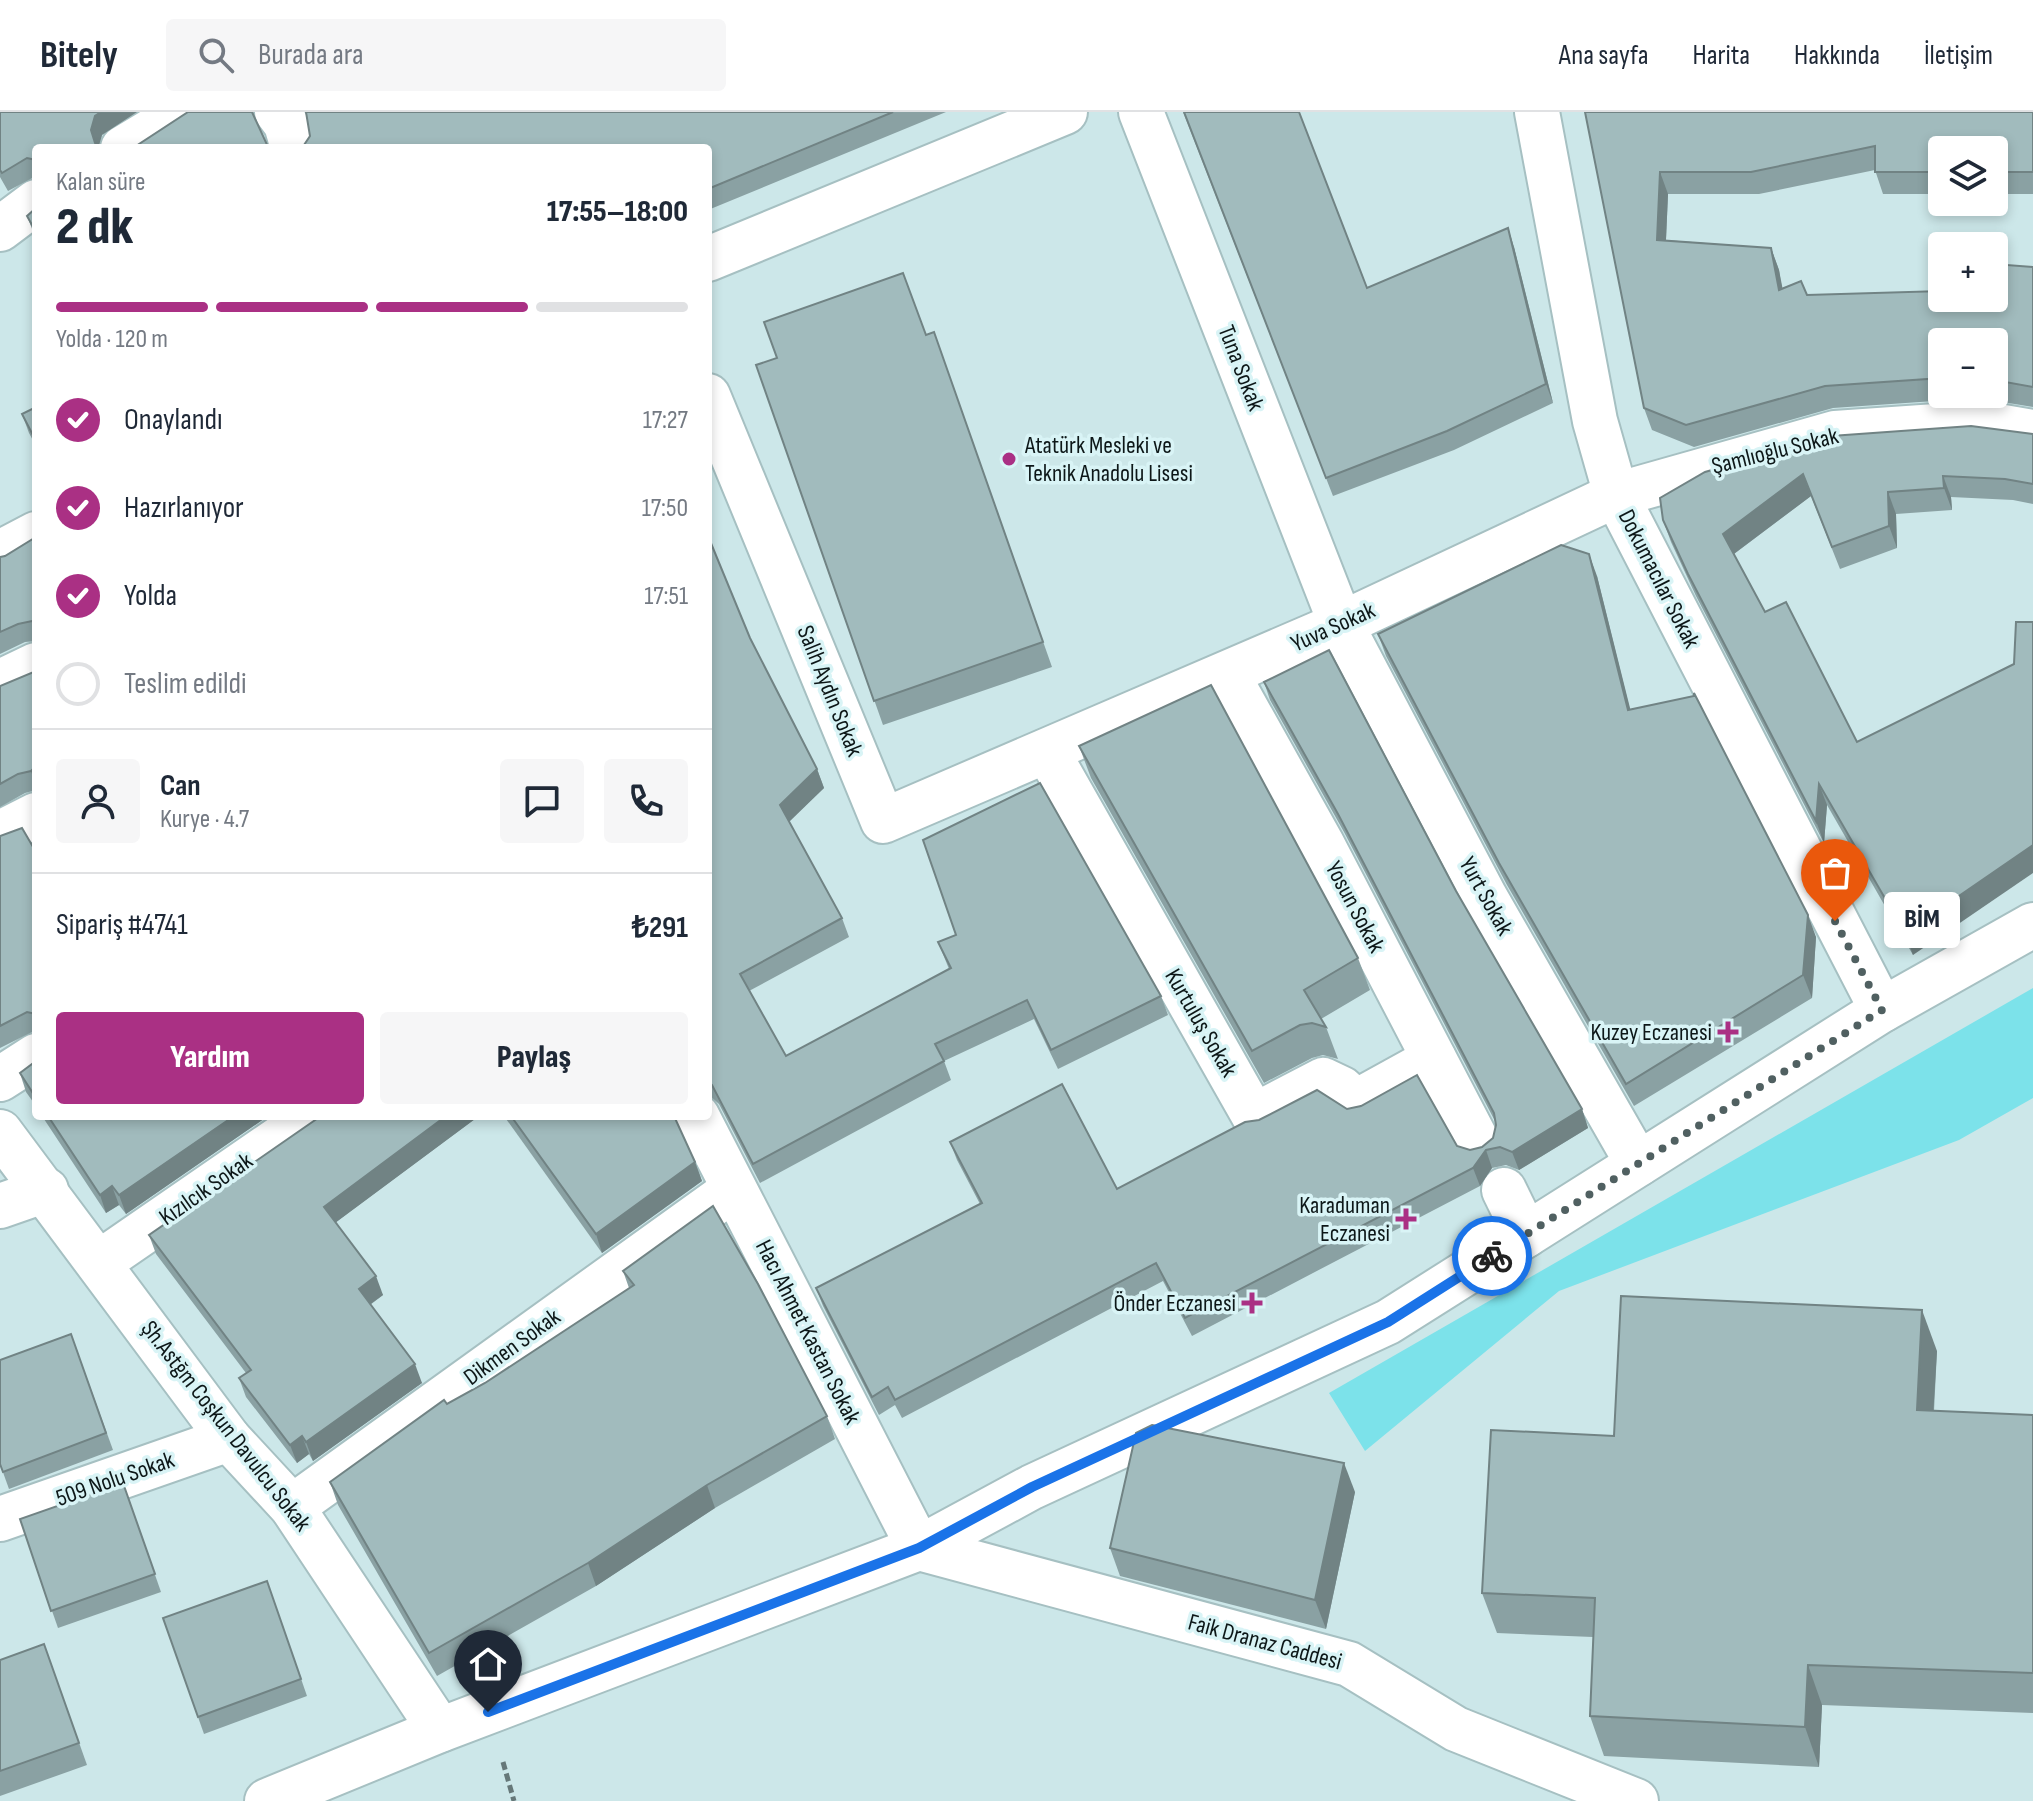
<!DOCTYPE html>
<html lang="tr">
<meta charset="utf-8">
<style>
body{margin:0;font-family:"Sofia Sans Condensed",sans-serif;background:#f6f6f7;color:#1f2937;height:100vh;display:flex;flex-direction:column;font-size:30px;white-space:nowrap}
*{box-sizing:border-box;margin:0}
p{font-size:26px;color:#747a83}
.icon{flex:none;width:44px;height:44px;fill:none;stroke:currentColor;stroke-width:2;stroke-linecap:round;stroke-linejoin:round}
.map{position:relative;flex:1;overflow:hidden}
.panel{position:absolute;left:32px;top:32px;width:680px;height:976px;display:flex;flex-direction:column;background:#fff;border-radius:8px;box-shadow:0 4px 12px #0003}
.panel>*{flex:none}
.fabs{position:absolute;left:1928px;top:24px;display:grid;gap:16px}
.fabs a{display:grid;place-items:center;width:80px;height:80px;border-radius:8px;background:#fff;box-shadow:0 4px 12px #0003;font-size:40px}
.pin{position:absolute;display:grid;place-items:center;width:68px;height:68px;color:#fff;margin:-82px -34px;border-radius:50% 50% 50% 0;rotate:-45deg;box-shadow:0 0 8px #0007}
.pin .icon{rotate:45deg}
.courier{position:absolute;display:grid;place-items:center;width:80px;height:80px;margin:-40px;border:6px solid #1a73e8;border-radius:50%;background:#fff;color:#222;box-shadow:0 2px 10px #0007}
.bubble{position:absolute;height:56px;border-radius:8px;background:#fff;box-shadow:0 4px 12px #0003;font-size:26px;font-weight:800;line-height:56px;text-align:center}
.headline em{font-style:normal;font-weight:800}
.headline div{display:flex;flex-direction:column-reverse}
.headline{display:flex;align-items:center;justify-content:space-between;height:136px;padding:0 24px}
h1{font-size:52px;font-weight:800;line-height:60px}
.bar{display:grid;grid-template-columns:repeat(4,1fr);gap:12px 8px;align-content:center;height:96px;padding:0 24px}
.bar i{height:10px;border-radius:6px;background:#e0e1e3}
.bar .selected{background:#aa3084}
.bar p{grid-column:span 4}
.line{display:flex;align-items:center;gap:20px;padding:0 24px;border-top:2px solid #e0e1e3}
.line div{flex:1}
.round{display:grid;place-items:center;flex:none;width:84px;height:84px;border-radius:8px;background:#f6f6f7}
ol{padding:0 24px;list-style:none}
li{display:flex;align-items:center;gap:24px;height:88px}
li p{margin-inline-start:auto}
li .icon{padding:8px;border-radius:50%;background:#aa3084;color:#fff;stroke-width:4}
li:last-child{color:#747a83}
li i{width:44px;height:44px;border:4px solid #e0e1e3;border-radius:50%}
.button{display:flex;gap:16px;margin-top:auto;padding:16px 24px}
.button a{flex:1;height:92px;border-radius:8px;background:#aa3084;color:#fff;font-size:32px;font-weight:800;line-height:92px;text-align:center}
.button a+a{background:#f6f6f7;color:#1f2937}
header{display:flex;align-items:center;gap:48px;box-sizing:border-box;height:112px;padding:0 40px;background:#fff;border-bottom:2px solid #e0e1e3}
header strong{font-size:38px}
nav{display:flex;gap:44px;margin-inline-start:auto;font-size:28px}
.search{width:560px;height:72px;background:#f6f6f7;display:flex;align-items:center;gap:20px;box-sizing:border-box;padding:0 28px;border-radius:8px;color:#747a83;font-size:30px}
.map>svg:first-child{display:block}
.green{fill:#7ce2ea}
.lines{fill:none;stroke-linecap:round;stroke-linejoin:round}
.street-casing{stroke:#a6c0c2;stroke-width:48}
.secondary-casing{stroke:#a6c0c2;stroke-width:48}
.path{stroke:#667879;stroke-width:5;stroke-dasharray:8 4;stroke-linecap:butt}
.street{stroke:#fff;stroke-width:44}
.secondary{stroke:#fff;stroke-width:44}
.wall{fill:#8aa1a3;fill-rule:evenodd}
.shaded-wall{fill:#718384}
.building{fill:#a1bbbd;stroke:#718384;stroke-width:2}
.done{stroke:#506061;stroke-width:8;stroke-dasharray:0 14.4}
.route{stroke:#1a73e8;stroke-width:10}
.poi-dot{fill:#aa3084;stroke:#d9f4f6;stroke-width:3}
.labels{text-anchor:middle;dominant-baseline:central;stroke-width:7;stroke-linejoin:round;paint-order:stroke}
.street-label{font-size:24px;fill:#0d1718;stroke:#d9f4f6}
.poi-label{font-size:24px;fill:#0d1718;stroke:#d9f4f6;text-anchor:end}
</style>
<header>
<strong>Bitely</strong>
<div class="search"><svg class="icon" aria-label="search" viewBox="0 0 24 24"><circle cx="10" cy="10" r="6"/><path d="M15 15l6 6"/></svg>Burada ara</div>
<nav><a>Ana sayfa</a><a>Harita</a><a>Hakkında</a><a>İletişim</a></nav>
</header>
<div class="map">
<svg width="2033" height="1689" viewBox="0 0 2033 1689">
<rect width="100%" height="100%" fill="#cce7e9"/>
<path class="green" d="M2033 876V986L1959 1028 1559 1179 1365 1339 1329 1281Z"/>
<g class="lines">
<g class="street-casing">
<g id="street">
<path d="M277 0 286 12 293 36"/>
<path d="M1141 0 1341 512 1485 785 1638 1052"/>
<path d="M1537 0 1595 309 1616 383 1882 898"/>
<path d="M123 36 183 0"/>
<path d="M0 117 36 90"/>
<path d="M708 147 1065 0"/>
<path d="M708 284 883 709 1341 512 1616 383 1835 321 1980 311 2033 320"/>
<path d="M0 441 36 422"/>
<path d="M1227 562 1322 732 1478 1031"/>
<path d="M0 570 36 553"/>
<path d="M1047 639 1254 1004 1323 968 1342 977 1356 990 1434 947"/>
<path d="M0 721 36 703"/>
<path d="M0 967 36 944"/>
<path d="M697 1004 919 1436"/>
<path d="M0 1020 229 1327 292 1395 440 1618"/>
<path d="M1504 1078 1526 1123"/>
<path d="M0 1094 46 1078"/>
<path d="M100 1150 312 1004"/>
<path d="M292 1395 734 1077"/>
<path d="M0 1407 229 1327"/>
</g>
</g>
<g class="secondary-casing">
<g id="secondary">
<path d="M919 1436 1349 1552 1456 1617 1636 1689"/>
<path d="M267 1689 440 1618 919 1436 1032 1375 1388 1210 1882 898 2033 813"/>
</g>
</g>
<path class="path" d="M503 1650 514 1689"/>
<use href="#street" class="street"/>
<use href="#secondary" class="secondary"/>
</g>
<g class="wall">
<path d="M0 0 102 23 99 34 36 36V66L34 65 8 79 0 65Z"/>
<path d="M306 0H946L708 98V36L304 35 310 24Z"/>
<path d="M1183 0 1367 176 1514 135 1553 291 1454 338 1333 384Z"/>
<path d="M1585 0H2033V82H1994V38H1942V82H1883L1875 58 1759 82H1668L1666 128 1771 136 1779 158 1782 177 1807 183 1994 186 2033 155V295L1978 286 1833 296 1694 335 1652 318 1644 296ZM1942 230H1994V282H1942Z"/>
<path d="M36 96V127L27 104Z"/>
<path d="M934 220 1052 555 883 613 756 253 926 223Z"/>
<path d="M36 295V334L29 321 22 302Z"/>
<path d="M2033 322V392L2013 388 1951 385 1952 398 1896 402 1897 436 1840 457 1811 384 1734 442 1765 500 1857 630 2014 552 2033 510 1913 843 1827 693 1824 731 1696 484 1671 430 1663 408Z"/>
<path d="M708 424 750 526 817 657 824 676 789 709 842 806 849 825 749 879 786 944 949 857 938 830 1161 884 1168 903 1058 957 1034 907 944 949 951 968 760 1071 719 992 708 982Z"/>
<path d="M36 425V529L25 530 0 542V445L5 444Z"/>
<path d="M1597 464 1630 598 1816 825 1812 886 1634 994 1507 773 1386 544 1378 522Z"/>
<path d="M36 559V678L25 681 0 695V574Z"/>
<path d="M1264 570 1456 779 1582 997 1588 1016 1519 1058 1506 1053 1492 1056 1480 1074 1192 1224 1163 1169 902 1306 895 1293 879 1303 823 1194 816 1176 980 1092 957 1048 950 1030 1117 1077 1347 997 1470 1038 1482 1035 1493 1026 1496 1011 1344 720 1270 588Z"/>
<path d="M1079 634 1358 846 1370 878 1321 907 1326 915 1338 947 1323 943 1312 946 1264 971 1091 666Z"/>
<path d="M0 724 36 740V920L34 919 0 936Z"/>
<path d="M36 949V994L26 980 20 961Z"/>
<path d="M42 1004H268L126 1102 119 1093 106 1101Z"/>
<path d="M321 1004H479L336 1110 383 1183 370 1193 422 1271 313 1349 309 1342 297 1351 246 1285 239 1266 246 1261 156 1142 149 1123Z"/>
<path d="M504 1004H674L695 1050 702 1069 602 1141Z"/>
<path d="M623 1159 827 1304 835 1327 715 1396 596 1474 437 1564 338 1393 330 1370 447 1292 485 1271 629 1176Z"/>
<path d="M71 1222 113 1338 9 1377 0 1352Z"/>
<path d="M1937 1239 1934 1299 2033 1303V1601L1822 1593 1819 1655 1604 1644 1590 1604 1593 1525 1497 1521 1482 1481 1614 1324Z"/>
<path d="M123 1371 161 1480 58 1516 20 1407Z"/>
<path d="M1355 1380 1326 1517 1120 1464 1110 1436Z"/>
<path d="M267 1469 307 1584 204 1622 163 1506Z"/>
<path d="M44 1532 87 1653 0 1684V1548Z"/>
</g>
<g class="shaded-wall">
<path d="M101 0H137L102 23 98 36H97L91 18 95 4Z"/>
<path d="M1660 60 1668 82 1665 149 1657 128Z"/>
<path d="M1508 116 1514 135 1553 291 1546 272Z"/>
<path d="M1771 136 1779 158 1787 200 1779 178Z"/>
<path d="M1803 362 1811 384 1731 444 1723 422Z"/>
<path d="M1943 364 1951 385 1952 398 1944 376Z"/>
<path d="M1888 380 1896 402 1897 436 1889 414Z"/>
<path d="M1589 442 1597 464 1636 620 1628 598Z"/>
<path d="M36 654V674L31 659Z"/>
<path d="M817 657 824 676 787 712 780 693Z"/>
<path d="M1819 672 1827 693 1824 731 1816 709Z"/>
<path d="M2033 733V761L1913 843 1905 821Z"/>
<path d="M1808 803 1816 825 1812 886 1803 863Z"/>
<path d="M1582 997 1588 1016 1519 1058 1512 1040Z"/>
<path d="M234 1004H268L126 1102 119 1083Z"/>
<path d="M446 1004H479L331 1114 324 1095Z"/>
<path d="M1486 1038 1492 1056 1480 1074 1473 1056Z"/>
<path d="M695 1050 702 1069 602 1141 596 1122Z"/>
<path d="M112 1074 119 1093 106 1101 100 1083Z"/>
<path d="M376 1164 383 1183 365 1196 359 1177Z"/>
<path d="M1922 1198 1937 1239 1931 1338 1917 1298Z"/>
<path d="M415 1252 422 1271 313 1349 306 1330Z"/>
<path d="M302 1324 309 1342 297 1351 290 1333Z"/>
<path d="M1344 1351 1355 1380 1326 1517 1315 1488Z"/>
<path d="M707 1373 715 1396 596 1474 588 1451Z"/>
<path d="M1808 1553 1822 1593 1819 1655 1805 1615Z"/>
</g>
<g class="building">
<path d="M0 0H101L95 4 91 18 95 31 101 36H36V48L27 46 2 61 0 58Z"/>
<path d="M188 0H252L268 35 271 36H133Z"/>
<path d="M306 0H893L708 77V36H302L310 24Z"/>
<path d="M1184 0H1299L1367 176 1508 116 1546 272 1447 319 1326 366Z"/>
<path d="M1585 0H2033V60H1994V38H1942V60H1875V34L1751 60H1660L1657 128 1771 136 1779 178 1801 169 1807 183 1942 179V186H1994V152L2033 155V275L1994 268V230H1942V266L1825 274 1686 313 1644 296Z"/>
<path d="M36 96V120L27 104Z"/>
<path d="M903 161 926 223 934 220 1043 530 874 589 756 253 777 246 764 210Z"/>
<path d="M36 295V329L22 302Z"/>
<path d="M1971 314 2033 322V372L2005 367 1943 364 1944 376 1888 380 1889 414 1832 435 1803 362 1723 422 1765 500 1786 490 1857 630 2014 552 2016 510H2033V733L1905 821 1819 672 1816 709 1688 462 1663 408 1660 386 1705 360 1831 324Z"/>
<path d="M708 424 750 526 817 657 780 693 842 806 740 862 786 944 951 856 938 830 956 823 923 728 1040 671 1161 884 1051 938 1027 888 935 932 944 949 753 1052 712 973 708 969Z"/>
<path d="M36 425V511L32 509 18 512 0 520V445L5 444Z"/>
<path d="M1561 433 1589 442 1628 598 1694 584V581L1808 803 1803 863 1626 972 1499 751 1378 522Z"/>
<path d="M1329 538 1456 779 1582 997 1512 1040 1500 1035 1486 1038 1473 1056 1185 1206 1156 1151 895 1288 888 1275 872 1285 816 1176 982 1091 950 1030 1062 972 1117 1077 1245 1010 1259 1008 1317 978 1347 997 1361 994 1417 963 1457 1034 1470 1038 1482 1035 1493 1026 1496 1013 1494 1001 1338 702 1264 570Z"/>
<path d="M36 559V654L31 659 18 662 0 672V574Z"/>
<path d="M1211 573 1358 846 1304 878 1326 915 1312 911 1300 913 1252 939 1079 634Z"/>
<path d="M22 716 36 740V902L27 900 0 914V724Z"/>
<path d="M36 949V986L20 961Z"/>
<path d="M48 1004H234L119 1083 112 1074 100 1083Z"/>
<path d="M321 1004H446L324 1095 376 1164 359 1177 415 1252 306 1330 302 1324 290 1333 239 1266 251 1258 149 1123Z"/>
<path d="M511 1004H674L695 1050 596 1122Z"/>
<path d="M713 1094 758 1172 827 1304 707 1373 588 1451 429 1541 330 1370 444 1288 447 1292 485 1271 634 1173 623 1159Z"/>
<path d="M1621 1184 1922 1198 1917 1298 2033 1303V1561L1808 1553 1805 1615 1590 1604 1595 1486 1482 1481 1491 1318 1614 1324Z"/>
<path d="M71 1222 106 1321 3 1360 0 1352V1248Z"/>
<path d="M1152 1313 1344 1351 1315 1488 1110 1436 1136 1321Z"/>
<path d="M123 1371 155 1462 51 1499 20 1407Z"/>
<path d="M267 1469 301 1567 198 1605 163 1506Z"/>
<path d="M44 1532 79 1631 0 1659V1548Z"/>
</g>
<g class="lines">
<path class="done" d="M1492 1144 1882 898 1835 809"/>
<path class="route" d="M488 1600 919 1436 1032 1375 1388 1210 1492 1144"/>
</g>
<g class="poi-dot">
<circle cx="1009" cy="347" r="8"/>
<path d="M1724 908h8v8h8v8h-8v8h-8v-8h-8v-8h8z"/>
<path d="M1402 1095h8v8h8v8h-8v8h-8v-8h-8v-8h8z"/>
<path d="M1248 1179h8v8h8v8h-8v8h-8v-8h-8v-8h8z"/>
</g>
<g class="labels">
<g class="street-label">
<text transform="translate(1241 256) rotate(69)">Tuna Sokak</text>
<text transform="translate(1775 339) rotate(-14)">Şamlıoğlu Sokak</text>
<text transform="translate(1659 467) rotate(63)">Dokumacılar Sokak</text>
<text transform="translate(1333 515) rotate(-24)">Yuva Sokak</text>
<text transform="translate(830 579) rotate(68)">Salih Aydın Sokak</text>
<text transform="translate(1486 784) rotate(61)">Yurt Sokak</text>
<text transform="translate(1355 795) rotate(62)">Yosun Sokak</text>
<text transform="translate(1201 911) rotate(60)">Kurtuluş Sokak</text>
<text transform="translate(206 1077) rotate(-35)">Kızılcık Sokak</text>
<text transform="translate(808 1220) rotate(63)">Hacı Ahmet Kastan Sokak</text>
<text transform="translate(512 1235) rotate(-36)">Dikmen Sokak</text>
<text transform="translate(226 1314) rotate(52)">Şh.Astğm Coşkun Davulcu Sokak</text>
<text transform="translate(115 1367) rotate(-19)">509 Nolu Sokak</text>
<text transform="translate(1265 1530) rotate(15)">Faik Dranaz Caddesi</text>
</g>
<g class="poi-label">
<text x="1025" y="333" text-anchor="start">Atatürk Mesleki ve<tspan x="1025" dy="28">Teknik Anadolu Lisesi</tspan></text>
<text x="1712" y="920">Kuzey Eczanesi</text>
<text x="1390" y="1093">Karaduman<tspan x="1390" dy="28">Eczanesi</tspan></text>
<text x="1236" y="1191">Önder Eczanesi</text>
</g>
</g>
</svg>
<div class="fabs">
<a><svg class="icon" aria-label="layers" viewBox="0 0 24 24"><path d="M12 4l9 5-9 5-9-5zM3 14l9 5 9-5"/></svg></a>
<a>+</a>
<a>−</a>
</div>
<div class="pin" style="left:1835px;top:809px;background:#ea580c"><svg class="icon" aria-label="bag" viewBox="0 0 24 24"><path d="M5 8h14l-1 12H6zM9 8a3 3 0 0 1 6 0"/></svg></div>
<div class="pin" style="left:488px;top:1600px;background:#1f2937"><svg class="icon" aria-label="home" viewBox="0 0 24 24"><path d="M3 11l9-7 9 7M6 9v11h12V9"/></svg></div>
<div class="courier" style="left:1492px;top:1144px"><svg class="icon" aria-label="bike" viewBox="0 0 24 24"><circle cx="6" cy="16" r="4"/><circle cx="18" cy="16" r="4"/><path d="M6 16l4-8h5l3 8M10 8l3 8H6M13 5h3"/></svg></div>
<div class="bubble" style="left:1884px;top:780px;width:76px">BİM</div>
<section class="panel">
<div class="headline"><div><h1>2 dk</h1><p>Kalan süre</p></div><em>17:55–18:00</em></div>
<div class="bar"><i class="selected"></i><i class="selected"></i><i class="selected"></i><i></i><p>Yolda · 120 m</p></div>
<ol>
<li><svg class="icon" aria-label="check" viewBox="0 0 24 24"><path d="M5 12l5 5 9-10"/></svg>Onaylandı<p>17:27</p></li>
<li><svg class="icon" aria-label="check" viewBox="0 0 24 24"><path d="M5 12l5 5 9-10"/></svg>Hazırlanıyor<p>17:50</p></li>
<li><svg class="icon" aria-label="check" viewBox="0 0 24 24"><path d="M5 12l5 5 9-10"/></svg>Yolda<p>17:51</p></li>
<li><i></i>Teslim edildi</li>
</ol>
<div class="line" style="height:144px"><a class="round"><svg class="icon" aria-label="person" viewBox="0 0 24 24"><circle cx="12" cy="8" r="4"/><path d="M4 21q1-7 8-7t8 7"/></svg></a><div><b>Can</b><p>Kurye · 4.7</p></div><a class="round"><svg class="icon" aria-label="chat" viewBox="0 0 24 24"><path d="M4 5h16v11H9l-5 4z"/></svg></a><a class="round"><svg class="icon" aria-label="phone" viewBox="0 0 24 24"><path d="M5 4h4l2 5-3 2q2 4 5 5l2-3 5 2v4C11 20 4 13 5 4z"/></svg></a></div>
<div class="line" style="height:104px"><div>Sipariş #4741</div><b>₺291</b></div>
<div class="button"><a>Yardım</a><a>Paylaş</a></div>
</section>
</div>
